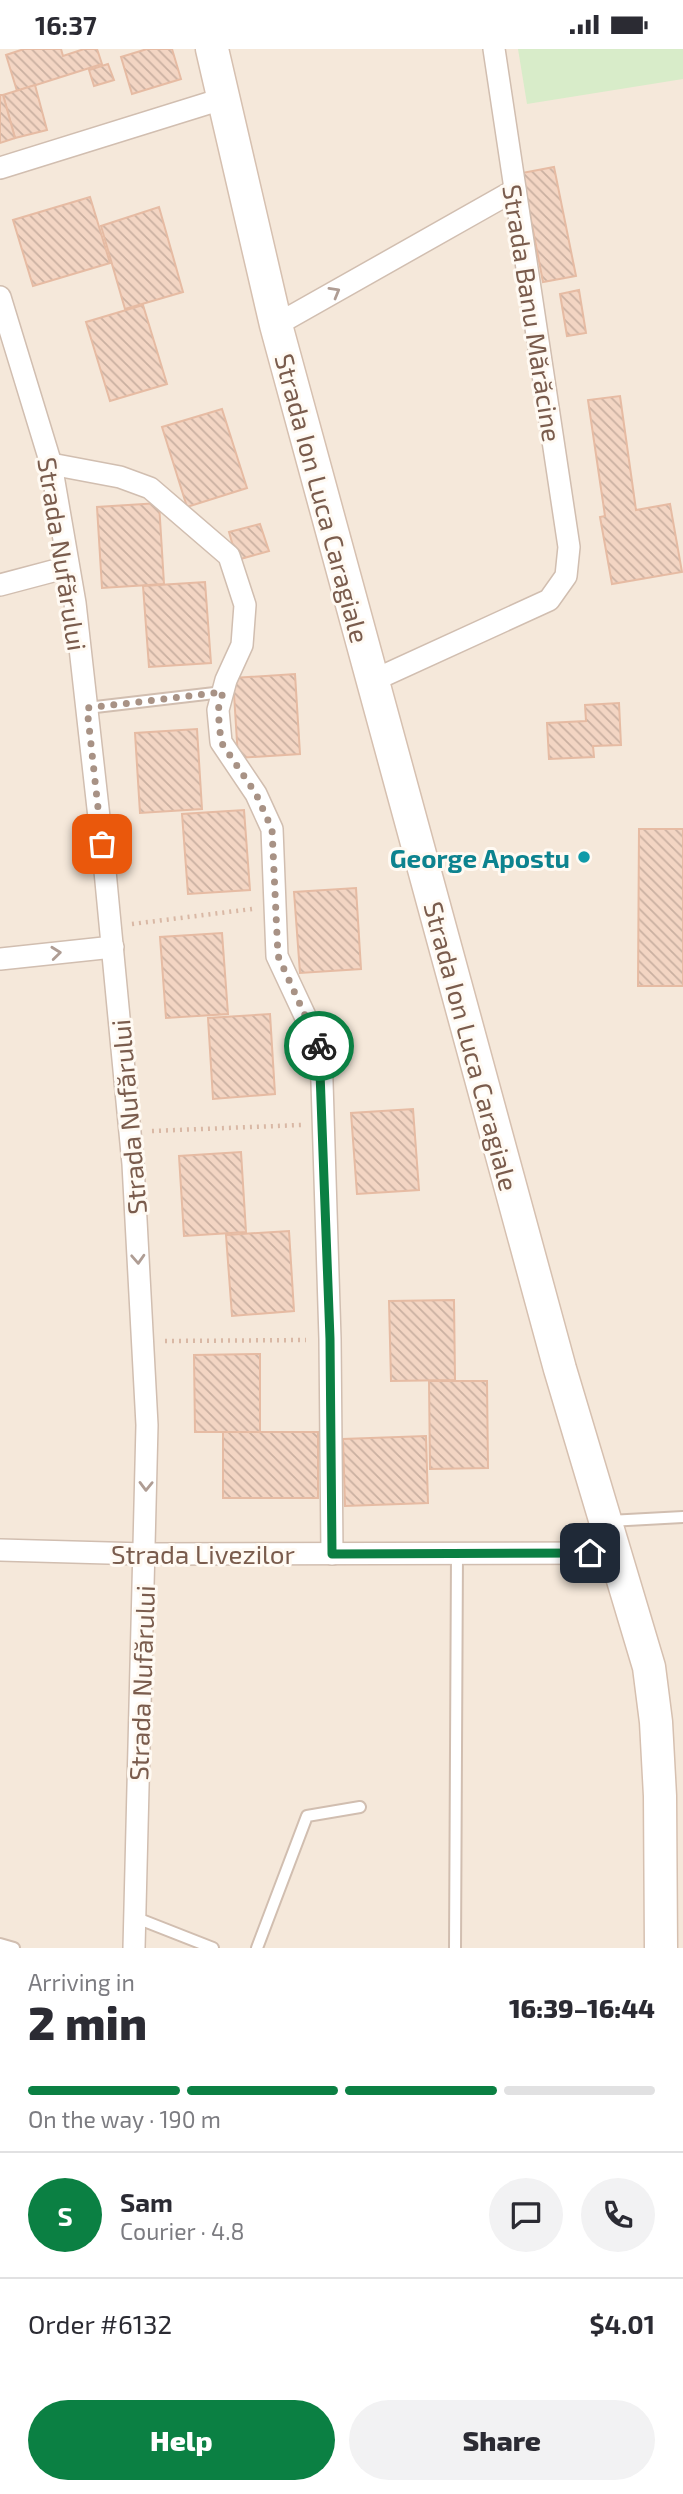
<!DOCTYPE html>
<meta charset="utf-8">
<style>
body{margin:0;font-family:"Exo 2",sans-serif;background:#f2f2f3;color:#2b2b33;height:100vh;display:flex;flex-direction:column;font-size:26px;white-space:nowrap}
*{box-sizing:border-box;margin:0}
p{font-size:23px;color:#7c7c81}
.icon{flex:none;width:38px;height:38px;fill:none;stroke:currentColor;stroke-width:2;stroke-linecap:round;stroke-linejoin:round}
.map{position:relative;height:1899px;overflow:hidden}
.drawer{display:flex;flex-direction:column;background:#fff;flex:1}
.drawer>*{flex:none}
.pin{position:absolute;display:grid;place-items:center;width:60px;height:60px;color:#fff;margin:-30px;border-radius:14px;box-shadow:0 4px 10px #0006}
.courier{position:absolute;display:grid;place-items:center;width:70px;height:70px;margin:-35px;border:5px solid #0b8043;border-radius:50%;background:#fff;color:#222;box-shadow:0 2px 9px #0007}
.summary em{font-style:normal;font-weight:800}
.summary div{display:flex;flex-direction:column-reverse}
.summary{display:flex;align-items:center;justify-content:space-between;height:119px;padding:0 28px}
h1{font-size:46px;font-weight:800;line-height:52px}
.bar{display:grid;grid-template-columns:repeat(4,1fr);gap:10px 7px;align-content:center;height:84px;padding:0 28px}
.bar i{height:9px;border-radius:5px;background:#e1e1e2}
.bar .selected{background:#0b8043}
.bar p{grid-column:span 4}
.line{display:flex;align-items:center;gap:18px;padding:0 28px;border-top:2px solid #e1e1e2}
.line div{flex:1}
.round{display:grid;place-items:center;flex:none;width:74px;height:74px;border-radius:37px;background:#f2f2f3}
.cta{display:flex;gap:14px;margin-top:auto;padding:14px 28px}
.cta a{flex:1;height:80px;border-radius:42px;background:#0b8043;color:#fff;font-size:28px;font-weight:800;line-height:80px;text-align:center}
.cta a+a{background:#f2f2f3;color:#2b2b33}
.status{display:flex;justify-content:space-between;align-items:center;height:49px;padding:0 35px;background:#fff;direction:ltr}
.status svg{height:19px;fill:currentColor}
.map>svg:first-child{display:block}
.residential{fill:#f5e8da}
.green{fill:#d8ecc9}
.building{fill:url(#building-back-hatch);stroke:#e6bba3;stroke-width:2}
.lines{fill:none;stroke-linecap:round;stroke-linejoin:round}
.service-casing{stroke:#d1beb0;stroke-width:14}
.minor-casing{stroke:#d1beb0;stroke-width:24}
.secondary-casing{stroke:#d6c0b0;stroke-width:35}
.path{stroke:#d9b8a5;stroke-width:4.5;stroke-dasharray:2 5;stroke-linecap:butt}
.service{stroke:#fff;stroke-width:10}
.minor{stroke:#fff;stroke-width:21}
.secondary{stroke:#fff;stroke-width:32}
.oneway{stroke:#af9d94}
.done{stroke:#a89285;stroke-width:7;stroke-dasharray:0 12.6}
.route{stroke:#0b8043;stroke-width:9}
.culture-dot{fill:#0f9aa8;stroke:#fffaf3;stroke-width:2.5}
.labels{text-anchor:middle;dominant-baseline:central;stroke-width:6;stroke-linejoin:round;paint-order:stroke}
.street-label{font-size:26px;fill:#7a5c4d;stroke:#fffaf3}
.culture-label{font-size:26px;font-weight:bold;fill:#0d838f;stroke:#fffaf3;text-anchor:end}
</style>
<div class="status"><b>16:37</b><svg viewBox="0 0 49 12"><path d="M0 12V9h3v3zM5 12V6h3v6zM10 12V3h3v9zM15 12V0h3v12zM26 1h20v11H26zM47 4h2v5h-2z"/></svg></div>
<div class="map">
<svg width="683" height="1899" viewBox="0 0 683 1899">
<defs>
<pattern id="building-back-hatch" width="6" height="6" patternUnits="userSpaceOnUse" patternTransform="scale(1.75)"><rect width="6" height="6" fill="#f3d5c3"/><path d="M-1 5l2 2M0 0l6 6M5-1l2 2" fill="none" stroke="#cab0a1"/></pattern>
</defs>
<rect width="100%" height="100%" fill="#fdf6ec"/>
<rect class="residential" x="0" y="0" width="683" height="1899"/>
<path class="green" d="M518 0H683V30L527 55Z"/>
<g class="building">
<path d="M24 0H61L63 7 84 0H97L102 15 17 42 6 6Z"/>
<path d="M147 0H172L181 30 132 45 121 8Z"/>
<path d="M108 15 114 31 94 37 89 21Z"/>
<path d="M35 36 47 81 15 89 3 46Z"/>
<path d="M0 46H3L15 89 0 94Z"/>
<path d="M554 118 576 227 543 233 522 124Z"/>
<path d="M90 148 110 214 33 237 13 171Z"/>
<path d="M159 158 183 243 125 260 101 177Z"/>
<path d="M579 241 586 284 567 287 560 245Z"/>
<path d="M143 256 167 335 110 352 86 273Z"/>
<path d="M620 347 636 461 670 455 682 523 612 535 600 468 605 467 588 351Z"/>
<path d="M222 360 247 439 187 458 162 378Z"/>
<path d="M159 454 164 535 102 539 97 458Z"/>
<path d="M260 475 269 502 237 511 229 483Z"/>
<path d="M205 533 211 614 149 618 143 537Z"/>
<path d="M295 625 300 705 238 709 233 629Z"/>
<path d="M619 654 621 696 593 697 594 708 549 710 547 674 586 672 585 656Z"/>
<path d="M197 680 202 760 140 764 135 684Z"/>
<path d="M244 761 250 841 188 845 182 765Z"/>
<path d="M639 780H683V937H638Z"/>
<path d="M356 839 361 920 300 924 294 843Z"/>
<path d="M222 884 228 965 166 969 160 888Z"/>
<path d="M270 965 275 1045 213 1050 208 969Z"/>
<path d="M413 1060 419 1141 357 1145 351 1064Z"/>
<path d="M241 1103 246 1183 184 1187 179 1107Z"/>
<path d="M289 1182 294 1262 232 1267 226 1186Z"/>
<path d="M454 1251 455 1331 391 1332 389 1252Z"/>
<path d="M260 1305V1383H195L194 1306Z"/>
<path d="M429 1332H487L488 1419 430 1420Z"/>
<rect x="223" y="1383" width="95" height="66"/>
<path d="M426 1387 428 1454 345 1457 343 1390Z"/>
</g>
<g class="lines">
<g class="service-casing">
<g id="service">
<path d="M87 659 223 643"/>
<path d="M609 1472 683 1468"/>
<path d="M134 1868 213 1899"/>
<path d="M0 1895 14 1899"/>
<path d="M257 1899 307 1767 360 1758"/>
<path d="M455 1899 457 1504"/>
</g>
</g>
<g class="minor-casing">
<g id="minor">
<path d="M0 119 225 49"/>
<path d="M0 248 51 415 75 554 105 822 133 1115 147 1376 134 1899"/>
<path d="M276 276 515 141"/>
<path d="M51 415 120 428 150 439 229 507 245 556 242 596 226 631 218 661 221 693 256 745 272 780 277 907 321 1001 330 1290 332 1505"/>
<path d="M0 536 68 518"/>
<path d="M372 632 549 551 566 527 569 498 494 0"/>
<path d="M0 910 113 898"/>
<path d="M0 1501 144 1505 616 1504"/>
</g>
</g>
<g class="secondary-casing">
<path id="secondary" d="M212 0 276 276 560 1320 649 1618 656 1673 660 1747 661 1899"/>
</g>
<g class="path">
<path d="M132 875 252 860"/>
<path d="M152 1082 301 1076"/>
<path d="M165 1292 306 1291"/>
</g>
<use href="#service" class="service"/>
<use href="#minor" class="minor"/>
<use href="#secondary" class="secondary"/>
</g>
<defs><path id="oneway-chevron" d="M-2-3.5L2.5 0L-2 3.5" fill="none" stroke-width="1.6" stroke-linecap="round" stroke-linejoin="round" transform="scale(1.75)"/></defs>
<g class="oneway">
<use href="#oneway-chevron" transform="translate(335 243) rotate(-30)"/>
<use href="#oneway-chevron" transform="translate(56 904) rotate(-6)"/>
<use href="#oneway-chevron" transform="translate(138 1210) rotate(87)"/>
<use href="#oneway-chevron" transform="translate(146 1437) rotate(91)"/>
</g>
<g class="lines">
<path class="done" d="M102 795 87 659 223 643 218 661 221 693 256 745 272 780 278 907 319 997"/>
<path class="route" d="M319 997 330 1290 332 1505 590 1504"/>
</g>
<circle class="culture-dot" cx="584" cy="808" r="7"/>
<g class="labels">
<g class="street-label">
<text transform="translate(533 264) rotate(81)">Strada Banu Mărăcine</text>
<text transform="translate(323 449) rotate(75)">Strada Ion Luca Caragiale</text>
<text transform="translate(63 505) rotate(81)">Strada Nufărului</text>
<text transform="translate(472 997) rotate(75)">Strada Ion Luca Caragiale</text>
<text transform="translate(128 1068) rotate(-95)">Strada Nufărului</text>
<text x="203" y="1504">Strada Livezilor</text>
<text transform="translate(141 1634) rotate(-88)">Strada Nufărului</text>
</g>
<g class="culture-label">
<text x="570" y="808">George Apostu</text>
</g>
</g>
</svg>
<div class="pin" style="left:102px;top:795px;background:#ea580c"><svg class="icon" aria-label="bag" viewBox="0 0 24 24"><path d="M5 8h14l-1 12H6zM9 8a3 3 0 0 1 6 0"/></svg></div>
<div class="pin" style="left:590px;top:1504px;background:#1f2937"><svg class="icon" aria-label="home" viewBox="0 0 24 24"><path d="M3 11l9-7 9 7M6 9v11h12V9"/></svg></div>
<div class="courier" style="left:319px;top:997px"><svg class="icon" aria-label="bike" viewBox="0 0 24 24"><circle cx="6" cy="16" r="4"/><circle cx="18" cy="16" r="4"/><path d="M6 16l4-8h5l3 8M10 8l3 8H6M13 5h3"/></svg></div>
</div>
<section class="drawer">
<div class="summary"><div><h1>2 min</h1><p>Arriving in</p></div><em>16:39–16:44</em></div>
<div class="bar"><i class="selected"></i><i class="selected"></i><i class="selected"></i><i></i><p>On the way · 190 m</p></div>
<div class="line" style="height:126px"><b class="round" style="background:#0b8043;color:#fff">S</b><div><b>Sam</b><p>Courier · 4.8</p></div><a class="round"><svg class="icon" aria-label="chat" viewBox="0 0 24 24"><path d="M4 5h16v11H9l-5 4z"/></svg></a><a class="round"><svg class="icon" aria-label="phone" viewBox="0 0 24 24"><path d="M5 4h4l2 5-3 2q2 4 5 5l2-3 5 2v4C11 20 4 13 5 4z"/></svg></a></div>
<div class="line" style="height:91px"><div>Order #6132</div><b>$4.01</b></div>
<div class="cta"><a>Help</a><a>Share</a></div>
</section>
